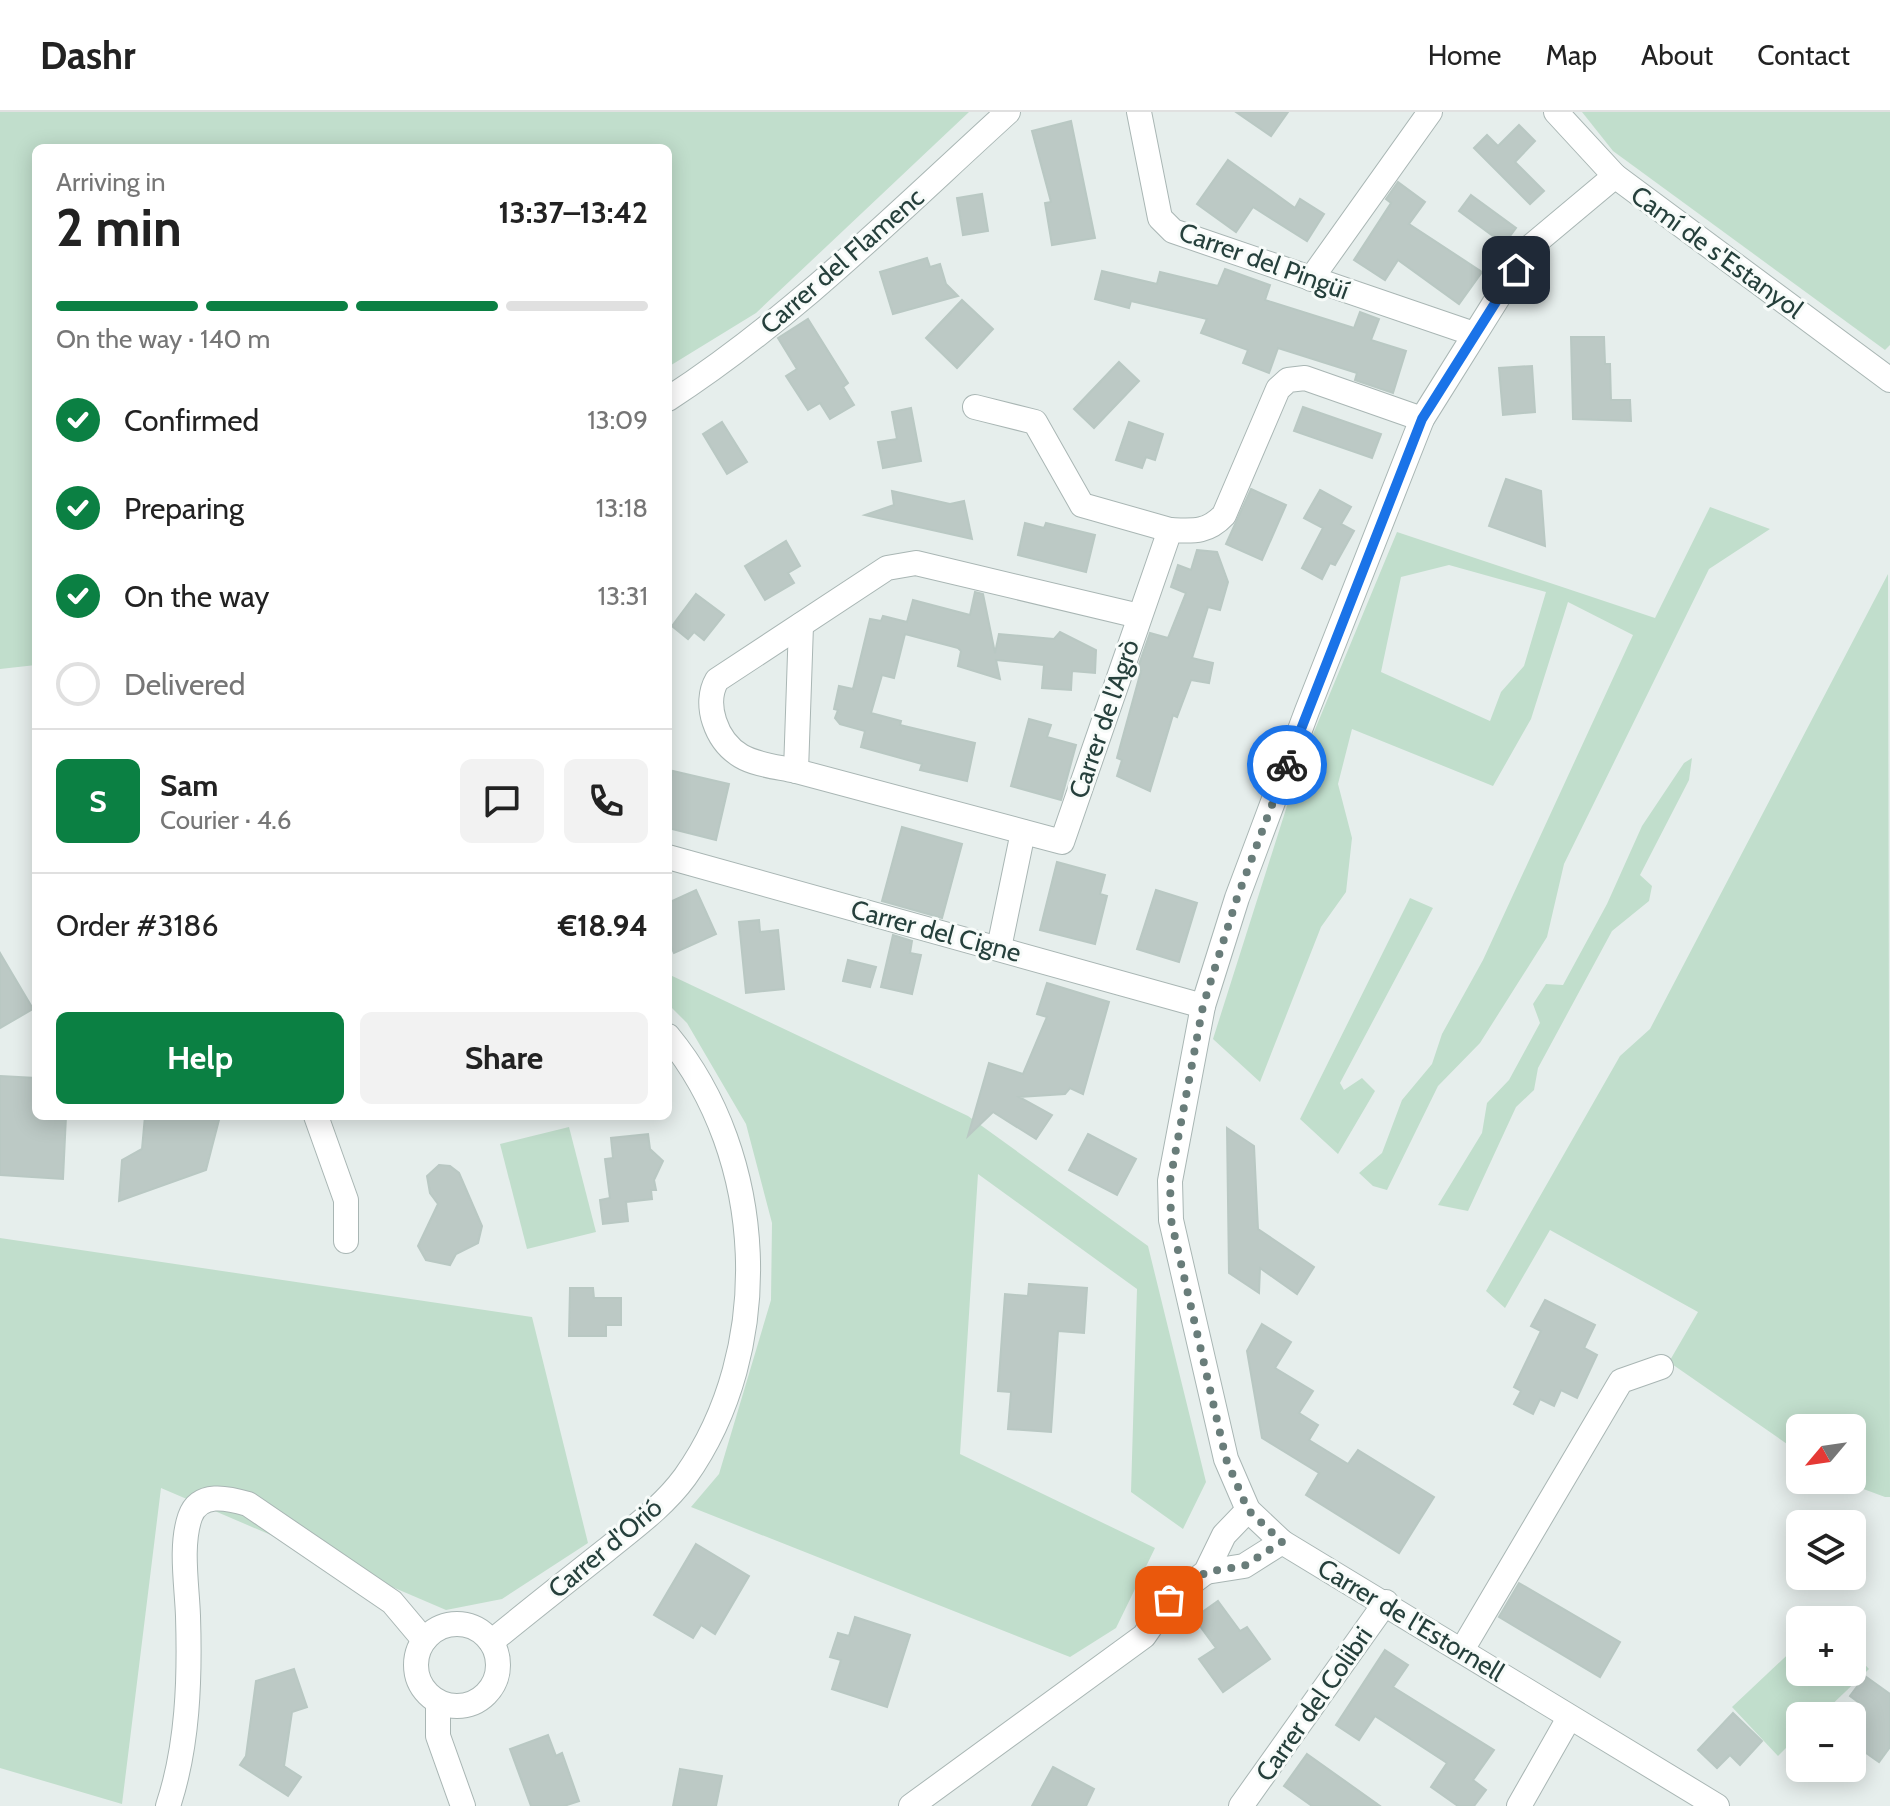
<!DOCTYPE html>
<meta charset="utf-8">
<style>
body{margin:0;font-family:Cabin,sans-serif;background:#f2f2f2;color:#222;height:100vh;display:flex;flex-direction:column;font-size:30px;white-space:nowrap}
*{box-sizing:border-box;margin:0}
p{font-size:26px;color:#767676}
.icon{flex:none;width:44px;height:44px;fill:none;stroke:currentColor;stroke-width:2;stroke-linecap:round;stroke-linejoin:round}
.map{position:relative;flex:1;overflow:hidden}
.panel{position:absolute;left:32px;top:32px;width:640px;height:976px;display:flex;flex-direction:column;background:#fff;border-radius:12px;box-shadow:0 4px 20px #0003}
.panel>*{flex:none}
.needle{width:52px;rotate:241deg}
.controls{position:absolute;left:1786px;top:1302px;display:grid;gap:16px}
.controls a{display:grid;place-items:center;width:80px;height:80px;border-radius:12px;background:#fff;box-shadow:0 4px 20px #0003;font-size:40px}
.pin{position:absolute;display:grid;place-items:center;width:68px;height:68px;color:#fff;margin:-34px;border-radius:16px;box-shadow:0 4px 12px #0006}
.courier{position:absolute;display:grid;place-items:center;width:80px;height:80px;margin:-40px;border:6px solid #1a73e8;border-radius:50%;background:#fff;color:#222;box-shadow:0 2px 10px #0007}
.summary em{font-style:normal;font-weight:700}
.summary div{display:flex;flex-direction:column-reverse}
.summary{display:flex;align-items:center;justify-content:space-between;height:136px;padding:0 24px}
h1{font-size:52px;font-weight:700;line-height:60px}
.bar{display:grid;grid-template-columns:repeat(4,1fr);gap:12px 8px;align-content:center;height:96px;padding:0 24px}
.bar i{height:10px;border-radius:6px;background:#e0e0e0}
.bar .selected{background:#0b8043}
.bar p{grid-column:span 4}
.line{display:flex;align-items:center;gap:20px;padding:0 24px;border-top:2px solid #e0e0e0}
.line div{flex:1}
.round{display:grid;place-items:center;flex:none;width:84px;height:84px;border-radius:12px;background:#f2f2f2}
ol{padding:0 24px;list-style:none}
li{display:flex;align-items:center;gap:24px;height:88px}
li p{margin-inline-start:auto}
li .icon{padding:8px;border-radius:50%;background:#0b8043;color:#fff;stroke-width:4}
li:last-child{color:#767676}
li i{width:44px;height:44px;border:4px solid #e0e0e0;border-radius:50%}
.cta{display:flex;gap:16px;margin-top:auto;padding:16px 24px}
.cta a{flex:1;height:92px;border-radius:12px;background:#0b8043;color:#fff;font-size:32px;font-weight:700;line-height:92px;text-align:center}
.cta a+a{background:#f2f2f2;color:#222}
header{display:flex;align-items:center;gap:48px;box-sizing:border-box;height:112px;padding:0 40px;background:#fff;border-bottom:2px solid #e0e0e0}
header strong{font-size:38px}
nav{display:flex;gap:44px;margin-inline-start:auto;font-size:28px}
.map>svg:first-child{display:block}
.green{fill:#c1decc;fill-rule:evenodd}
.building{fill:#bcc9c5;stroke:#b9c8c3;stroke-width:2}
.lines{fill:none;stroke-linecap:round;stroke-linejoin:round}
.minor-casing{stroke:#a9b6b4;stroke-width:26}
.minor{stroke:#fff;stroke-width:24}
.done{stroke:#697d7a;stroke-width:8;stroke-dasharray:0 14.4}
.route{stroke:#1a73e8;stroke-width:10}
.labels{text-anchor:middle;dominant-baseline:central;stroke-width:6;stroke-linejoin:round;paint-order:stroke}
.street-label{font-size:26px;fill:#26403c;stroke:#f7fbf9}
</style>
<header>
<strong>Dashr</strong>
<nav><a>Home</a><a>Map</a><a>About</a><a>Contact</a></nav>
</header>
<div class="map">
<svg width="1890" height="1694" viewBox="0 0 1890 1694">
<rect width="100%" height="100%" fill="#e6eeec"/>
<g class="green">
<path d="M0 0H969L756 201 668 255V36H36V553L0 557Z"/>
<path d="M1582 0H1890V233L1885 238 1613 39Z"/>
<path d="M1710 395 1770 417 1709 457 1564 752 1547 825 1480 931 1438 974 1387 1078 1373 1074 1359 1061 1382 1041 1402 988 1432 952 1442 922 1483 848 1633 523 1568 490 1531 607 1493 674 1352 617 1338 672 1352 726 1346 780 1321 815 1260 970 1213 927 1299 656 1397 420 1655 506ZM1449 453 1546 480 1524 554 1501 580 1490 609 1381 560 1401 465Z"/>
<path d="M1888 462 1890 1385H1885L1839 1368H1852V1316H1800V1341L1669 1250 1698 1200 1550 1118 1505 1196 1486 1179 1620 944 1650 917Z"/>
<path d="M1692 646 1689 668 1640 763 1652 774 1649 789 1612 819 1538 956 1534 978 1516 995 1468 1099 1438 1093 1482 1021 1487 991 1509 968 1540 911 1533 892 1546 872 1563 873 1607 792 1642 714 1684 651Z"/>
<path d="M1410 786 1433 796 1340 971 1344 978 1362 966 1375 979 1338 1042 1300 1007Z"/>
<path d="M668 862 968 1004 1148 1134 1206 1370 1183 1417 1131 1380 1137 1177 978 1062 960 1342 1155 1436 1116 1516 1070 1545 691 1395 719 1362 771 1188 772 1111 746 1012 687 911 668 892Z"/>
<path d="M569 1015 596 1120 527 1137 500 1032Z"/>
<path d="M0 1126 532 1205 588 1431 502 1487 446 1498 161 1376 122 1692 0 1656Z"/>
<path d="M1800 1531V1560H1852V1539L1869 1557 1820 1604H1800V1622L1778 1644 1732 1595Z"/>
</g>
<g class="building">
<path d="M1236 0H1288L1271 24Z"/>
<path d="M1071 9 1095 126 1052 133 1045 91 1051 90 1032 19Z"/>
<path d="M1519 13 1535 29 1515 50 1544 79 1530 92 1474 36 1487 23 1498 34Z"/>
<path d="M1228 48 1295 96 1300 87 1324 102 1307 129 1253 95 1236 120 1197 92Z"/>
<path d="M1398 70 1425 90 1409 112 1482 160 1459 192 1398 148 1385 168 1354 148 1391 91 1386 87Z"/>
<path d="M982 82 988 119 963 123 957 86Z"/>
<path d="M1471 83 1516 116 1504 132 1459 99Z"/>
<path d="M927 146 930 155 940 152 946 172 958 184 893 202 880 160Z"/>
<path d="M1225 157 1270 173 1265 188 1354 216 1360 200 1379 207 1371 228 1406 239 1393 281 1355 268 1357 261 1278 236 1269 261 1243 251 1248 238 1201 221 1207 207 1131 189 1129 196 1095 187 1102 159 1157 172 1160 160 1218 174Z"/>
<path d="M962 188 993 217 957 256 926 226Z"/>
<path d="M808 207 848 271 843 275 854 293 830 307 820 291 808 298 786 264 797 257 778 226Z"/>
<path d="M1571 225H1604L1605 252H1610L1611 288H1630L1631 309 1573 307Z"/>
<path d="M1119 250 1139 269 1094 316 1074 297Z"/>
<path d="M1532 254 1535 300 1503 303 1499 256Z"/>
<path d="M1303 295 1381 322 1372 346 1294 319Z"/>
<path d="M911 296 921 349 883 356 878 330 897 327 892 300Z"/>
<path d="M722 310 747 350 727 362 703 322Z"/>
<path d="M1129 310 1163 322 1155 348 1146 345 1142 356 1116 348Z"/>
<path d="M1506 367 1541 379 1545 434 1489 414Z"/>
<path d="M1251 377 1286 393 1262 448 1226 432Z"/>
<path d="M1320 378 1351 395 1341 412 1354 419 1335 453 1330 451 1322 467 1302 456 1323 416 1304 406Z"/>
<path d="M892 379 950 392 964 389 972 427 865 403 894 393Z"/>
<path d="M1025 411 1044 416 1046 411 1095 423 1086 460 1018 443Z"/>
<path d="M786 429 800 454 788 461 794 471 765 488 745 454Z"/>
<path d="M1197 438 1217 440 1228 470 1220 498 1208 495 1192 546 1213 551 1209 571 1191 568 1177 605 1173 603 1150 679 1117 664 1122 648 1117 646 1141 559 1137 558 1150 521 1168 526 1186 481 1171 475 1178 453 1191 458Z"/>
<path d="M975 480 983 482 995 541 999 522 1054 527 1060 520 1096 538 1095 561 1072 559 1071 578 1042 576 1044 553 996 548 1000 567 958 554 961 539 958 536 905 522 894 566 882 563 871 601 901 609 900 613 975 631 967 669 920 658 922 652 861 635 865 619 840 612 835 606 838 598 834 597 839 574 853 577 870 507 881 509 883 504 907 510 913 488 970 503Z"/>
<path d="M696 482 724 503 704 528 694 520 688 527 672 514Z"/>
<path d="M1029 607 1051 613 1047 625 1076 633 1061 688 1011 674Z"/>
<path d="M673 659 729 672 716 728 668 716V682Z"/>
<path d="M902 715 962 732 942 806 882 789Z"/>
<path d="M1057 750 1105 763 1100 782 1107 784 1095 832 1040 818Z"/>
<path d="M696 778 716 822 674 841 668 828V791Z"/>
<path d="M1156 778 1197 791 1179 850 1137 837Z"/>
<path d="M759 808 760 820 778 818 784 877 746 881 739 810Z"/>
<path d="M893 823 912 829 910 841 921 843 912 882 881 875Z"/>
<path d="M0 841 33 897 0 916Z"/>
<path d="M848 848 876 855 870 875 843 869Z"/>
<path d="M1047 871 1109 890 1083 982 1070 976 1065 982 1019 985 1052 1003 1036 1027 993 1000 968 1024 989 951 1023 962 1047 905 1037 902Z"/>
<path d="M0 964 36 966V1004H66L63 1067 0 1063Z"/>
<path d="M145 1004H220L206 1058 119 1089 122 1048 142 1037Z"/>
<path d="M1227 1016 1254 1034 1258 1117 1314 1155 1297 1182 1260 1156 1259 1181 1229 1161Z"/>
<path d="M648 1022 650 1037 663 1049 654 1068 656 1078H651L652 1087 626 1090 628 1109 603 1112 600 1088 610 1086 605 1047 613 1046 611 1026Z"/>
<path d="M1088 1022 1136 1047 1117 1083 1069 1058Z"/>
<path d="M439 1053 450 1054 459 1061 482 1114 478 1131 456 1142 450 1153 426 1148 418 1134 438 1092 430 1081 427 1064Z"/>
<path d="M1029 1172 1087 1176 1084 1221 1058 1219 1051 1320 1008 1317 1011 1280 998 1279 1005 1182 1028 1184Z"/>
<path d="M570 1176H593L594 1186H621V1213H606V1224H569Z"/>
<path d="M1545 1188 1595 1213 1584 1236 1597 1243 1577 1286 1561 1278 1554 1294 1540 1287 1533 1302 1514 1292 1521 1279 1514 1275 1541 1219 1531 1214Z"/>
<path d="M1262 1212 1291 1230 1275 1256 1313 1279 1299 1301 1318 1313 1309 1328 1348 1352 1358 1338 1434 1385 1399 1441 1306 1383 1319 1361 1262 1326 1247 1239Z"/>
<path d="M696 1432 749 1464 715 1522 701 1513 693 1526 654 1503Z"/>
<path d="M1519 1471 1620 1530 1600 1565 1499 1505Z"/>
<path d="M1218 1489 1240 1519 1247 1515 1270 1547 1223 1580 1199 1547 1216 1536 1194 1506Z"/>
<path d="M855 1505 910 1523 887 1595 832 1577 841 1548 830 1545 838 1521 849 1524Z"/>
<path d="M1385 1538 1408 1553 1393 1575 1494 1638 1473 1668 1486 1678 1474 1694H1458L1431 1675 1447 1651 1375 1604 1359 1628 1336 1613Z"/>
<path d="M294 1557 307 1595 292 1600 284 1654 301 1665 288 1684 240 1653 246 1644 256 1569Z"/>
<path d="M1865 1564 1890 1582V1635L1879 1650 1852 1631V1598L1858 1590 1850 1584Z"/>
<path d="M1733 1601 1762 1629 1740 1653 1730 1643 1717 1656 1698 1638Z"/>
<path d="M548 1623 556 1644 562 1641 579 1689 564 1694H531L510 1637Z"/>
<path d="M1307 1642 1380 1694H1312L1284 1674Z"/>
<path d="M1053 1655 1094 1677 1086 1694H1032Z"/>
<path d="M680 1657 722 1664 716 1694H673Z"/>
</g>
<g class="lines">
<g class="minor-casing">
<g id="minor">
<path d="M1139 0 1160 106 1173 119 1474 222"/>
<path d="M1556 0 1615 64 1890 268"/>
<path d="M1615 64 1529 136 1422 307 1307 599 1237 786 1203 894 1170 1069 1171 1108 1226 1347 1248 1398 1282 1430 1717 1694"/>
<path d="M1311 167 1430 0"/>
<path d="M668 287C793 206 898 100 1008 0"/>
<path d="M975 295 1035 310 1082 393 1170 418"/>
<path d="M801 513 796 659 1062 730 1170 418C1193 419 1207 421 1224 403L1278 277 1288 268 1305 266 1422 307"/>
<path d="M796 659C779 655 756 653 741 644 716 629 703 592 717 568L887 456 916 451 1139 504"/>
<path d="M668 745 1203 894"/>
<path d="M999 836 1023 720"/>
<path d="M316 1004 346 1088V1129"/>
<path d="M1206 1460 1244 1454 1282 1430"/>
<circle cx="457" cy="1553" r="41"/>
<path d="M491 1530C529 1499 567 1469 605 1439 633 1416 663 1395 685 1365 776 1237 767 1044 668 924"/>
<path d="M1462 1538 1621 1269 1661 1255"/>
<path d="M438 1590V1624L463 1694"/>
<path d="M168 1694C188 1634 190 1567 188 1504 187 1474 180 1434 190 1405 199 1379 228 1386 248 1392L392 1490 424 1528"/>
<path d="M911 1694 1144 1524 1169 1488 1206 1460 1224 1423 1248 1398"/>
<path d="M1241 1694 1386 1490"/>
<path d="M1519 1694 1569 1606"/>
</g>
</g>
<use href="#minor" class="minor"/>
</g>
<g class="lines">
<path class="done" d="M1169 1488 1206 1460 1244 1454 1282 1430 1248 1398 1226 1347 1171 1108 1170 1069 1203 894 1237 786 1287 653"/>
<path class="route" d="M1287 653 1422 307 1516 158"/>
</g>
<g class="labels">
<g class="street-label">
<text transform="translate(1717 140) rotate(36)">Camí de s'Estanyol</text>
<text transform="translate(842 149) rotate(-41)">Carrer del Flamenc</text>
<text transform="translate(1264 149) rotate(20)">Carrer del Pingüí</text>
<text transform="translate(1104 607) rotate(-71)">Carrer de l'Agrò</text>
<text transform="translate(936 819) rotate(15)">Carrer del Cigne</text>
<text transform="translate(605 1436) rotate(-40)">Carrer d'Orió</text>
<text transform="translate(1411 1508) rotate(31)">Carrer de l'Estornell</text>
<text transform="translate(1314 1592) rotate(-55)">Carrer del Colibri</text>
</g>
</g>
</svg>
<div class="controls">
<a><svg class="needle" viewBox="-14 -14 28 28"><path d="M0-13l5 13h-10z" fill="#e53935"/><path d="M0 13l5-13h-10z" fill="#767676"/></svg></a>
<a><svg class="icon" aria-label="layers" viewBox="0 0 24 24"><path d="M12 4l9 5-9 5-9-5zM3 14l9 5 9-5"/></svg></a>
<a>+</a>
<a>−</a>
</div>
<div class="pin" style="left:1169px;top:1488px;background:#ea580c"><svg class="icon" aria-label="bag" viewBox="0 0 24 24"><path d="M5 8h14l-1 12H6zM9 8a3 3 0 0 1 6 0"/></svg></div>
<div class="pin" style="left:1516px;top:158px;background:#1f2937"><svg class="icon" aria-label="home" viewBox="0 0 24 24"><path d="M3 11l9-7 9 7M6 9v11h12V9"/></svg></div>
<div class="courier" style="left:1287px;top:653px"><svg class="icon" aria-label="bike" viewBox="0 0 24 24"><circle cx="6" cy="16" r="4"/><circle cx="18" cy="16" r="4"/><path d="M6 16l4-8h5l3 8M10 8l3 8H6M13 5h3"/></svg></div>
<section class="panel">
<div class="summary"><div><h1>2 min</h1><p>Arriving in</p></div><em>13:37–13:42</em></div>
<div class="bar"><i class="selected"></i><i class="selected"></i><i class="selected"></i><i></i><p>On the way · 140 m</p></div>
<ol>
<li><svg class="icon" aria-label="check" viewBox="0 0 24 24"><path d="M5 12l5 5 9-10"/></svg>Confirmed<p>13:09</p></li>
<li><svg class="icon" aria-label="check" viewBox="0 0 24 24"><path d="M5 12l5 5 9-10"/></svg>Preparing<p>13:18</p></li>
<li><svg class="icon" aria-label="check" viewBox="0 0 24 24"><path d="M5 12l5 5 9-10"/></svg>On the way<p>13:31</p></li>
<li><i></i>Delivered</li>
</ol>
<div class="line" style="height:144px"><b class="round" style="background:#0b8043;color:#fff">S</b><div><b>Sam</b><p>Courier · 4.6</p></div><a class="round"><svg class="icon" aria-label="chat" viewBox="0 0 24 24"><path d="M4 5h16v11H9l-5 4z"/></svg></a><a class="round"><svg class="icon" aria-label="phone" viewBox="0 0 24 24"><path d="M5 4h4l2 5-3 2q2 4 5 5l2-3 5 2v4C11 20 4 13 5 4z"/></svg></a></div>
<div class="line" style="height:104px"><div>Order #3186</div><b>€18.94</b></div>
<div class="cta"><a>Help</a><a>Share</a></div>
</section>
</div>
